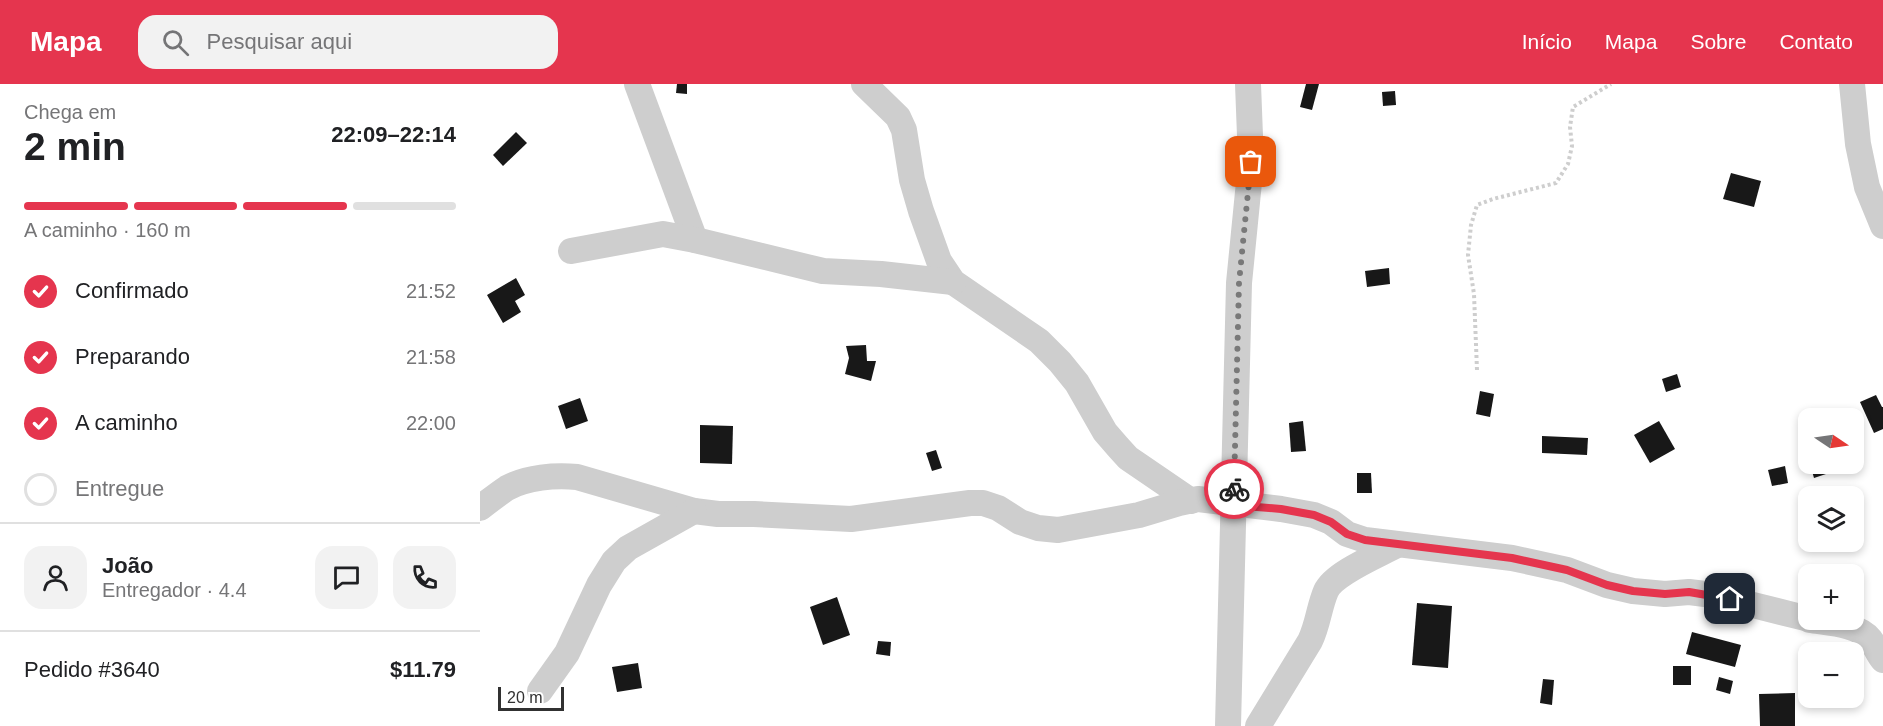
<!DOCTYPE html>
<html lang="pt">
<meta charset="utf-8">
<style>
body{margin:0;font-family:Arial,sans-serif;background:#f2f2f2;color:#202124;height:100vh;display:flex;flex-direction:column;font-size:22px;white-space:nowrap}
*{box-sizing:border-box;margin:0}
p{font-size:20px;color:#757577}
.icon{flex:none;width:33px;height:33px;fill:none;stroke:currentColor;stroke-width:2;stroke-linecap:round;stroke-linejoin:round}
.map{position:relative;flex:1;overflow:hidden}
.drawer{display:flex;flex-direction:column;background:#fff;width:480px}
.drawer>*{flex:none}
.needle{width:39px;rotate:103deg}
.tools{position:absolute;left:1318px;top:324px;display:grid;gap:12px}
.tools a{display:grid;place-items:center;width:66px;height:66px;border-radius:12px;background:#fff;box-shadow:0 3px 9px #0003;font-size:30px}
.scale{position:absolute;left:18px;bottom:15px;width:66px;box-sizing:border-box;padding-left:6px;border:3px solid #313131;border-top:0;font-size:16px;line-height:21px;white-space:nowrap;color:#313131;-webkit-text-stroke:4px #fff;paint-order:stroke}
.pin{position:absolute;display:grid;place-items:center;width:51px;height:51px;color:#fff;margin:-26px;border-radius:12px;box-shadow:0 3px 9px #0006}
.courier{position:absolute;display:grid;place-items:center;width:60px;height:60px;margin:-30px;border:4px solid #e5354e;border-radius:50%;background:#fff;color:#222;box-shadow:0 2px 8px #0007}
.summary em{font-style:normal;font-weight:700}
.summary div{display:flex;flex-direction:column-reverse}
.summary{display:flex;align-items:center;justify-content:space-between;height:102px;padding:0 24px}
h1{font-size:39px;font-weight:700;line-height:45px}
.bar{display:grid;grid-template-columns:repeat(4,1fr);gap:9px 6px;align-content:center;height:72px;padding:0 24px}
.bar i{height:8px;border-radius:4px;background:#e0e0e0}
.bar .on{background:#e5354e}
.bar p{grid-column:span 4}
.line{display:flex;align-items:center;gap:15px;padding:0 24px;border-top:2px solid #e0e0e0}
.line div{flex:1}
.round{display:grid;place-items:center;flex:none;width:63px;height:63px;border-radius:18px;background:#f2f2f2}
ol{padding:0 24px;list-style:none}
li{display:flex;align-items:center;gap:18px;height:66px}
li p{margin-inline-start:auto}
li .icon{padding:6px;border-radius:50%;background:#e5354e;color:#fff;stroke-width:4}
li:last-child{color:#757577}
li i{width:33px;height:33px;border:3px solid #e0e0e0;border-radius:50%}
header{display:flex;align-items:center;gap:36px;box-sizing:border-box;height:84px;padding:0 30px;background:#e5354e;color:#fff}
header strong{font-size:28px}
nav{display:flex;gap:33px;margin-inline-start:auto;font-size:21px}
.search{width:420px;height:54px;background:#f2f2f2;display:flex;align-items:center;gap:15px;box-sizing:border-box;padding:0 21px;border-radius:18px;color:#757577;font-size:22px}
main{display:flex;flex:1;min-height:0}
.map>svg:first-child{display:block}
.building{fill:#181818}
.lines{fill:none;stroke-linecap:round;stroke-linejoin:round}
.path{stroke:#cecece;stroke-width:4;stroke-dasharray:3 3;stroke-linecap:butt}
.minor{stroke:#cecece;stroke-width:26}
.done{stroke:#797979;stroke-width:6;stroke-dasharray:0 10.8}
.route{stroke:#e5354e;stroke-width:8}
</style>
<header>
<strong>Mapa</strong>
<div class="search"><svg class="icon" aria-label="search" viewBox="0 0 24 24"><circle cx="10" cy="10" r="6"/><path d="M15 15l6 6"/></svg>Pesquisar aqui</div>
<nav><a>Início</a><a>Mapa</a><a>Sobre</a><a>Contato</a></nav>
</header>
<main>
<section class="drawer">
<div class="summary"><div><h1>2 min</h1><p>Chega em</p></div><em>22:09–22:14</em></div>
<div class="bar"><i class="on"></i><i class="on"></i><i class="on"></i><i></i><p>A caminho · 160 m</p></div>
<ol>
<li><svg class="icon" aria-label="check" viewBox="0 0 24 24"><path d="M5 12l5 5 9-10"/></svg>Confirmado<p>21:52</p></li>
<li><svg class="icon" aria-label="check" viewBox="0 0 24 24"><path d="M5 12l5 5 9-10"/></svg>Preparando<p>21:58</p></li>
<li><svg class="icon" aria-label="check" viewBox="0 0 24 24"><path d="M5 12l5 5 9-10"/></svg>A caminho<p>22:00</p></li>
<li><i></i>Entregue</li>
</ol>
<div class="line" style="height:108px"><a class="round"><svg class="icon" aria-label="person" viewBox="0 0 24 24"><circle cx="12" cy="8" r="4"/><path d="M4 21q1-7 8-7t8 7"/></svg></a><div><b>João</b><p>Entregador · 4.4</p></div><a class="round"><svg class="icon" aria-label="chat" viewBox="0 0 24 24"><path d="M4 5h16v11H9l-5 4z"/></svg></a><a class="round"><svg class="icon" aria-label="phone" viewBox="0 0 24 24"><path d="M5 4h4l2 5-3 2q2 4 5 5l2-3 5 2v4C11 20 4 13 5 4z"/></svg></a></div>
<div class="line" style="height:78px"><div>Pedido #3640</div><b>$11.79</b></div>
</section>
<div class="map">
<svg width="1403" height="642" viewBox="0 0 1403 642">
<rect width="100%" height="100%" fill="#fff"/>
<g class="building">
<path d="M197 0H207V10L196 9Z"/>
<path d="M826 0H839L832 26 820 23Z"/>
<path d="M915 7 916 21 903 22 902 8Z"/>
<path d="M36 48 47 59 23 82 13 71Z"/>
<path d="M1251 89 1281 97 1274 123 1243 115Z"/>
<path d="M909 184 910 200 887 203 885 187Z"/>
<path d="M36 194 45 211 35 217 41 228 23 239 7 211Z"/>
<path d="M386 261 387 277H396L391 297 365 290 369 274 366 262Z"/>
<path d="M1197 290 1201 303 1186 308 1182 295Z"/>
<path d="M1000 307 1014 310 1010 333 996 330Z"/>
<path d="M1396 311 1402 323H1403V345L1394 349 1380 318Z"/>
<path d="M100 314 108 337 86 345 78 322Z"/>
<path d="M823 337 826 367 811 368 809 339Z"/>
<path d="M1179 337 1195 365 1170 379 1154 351Z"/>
<path d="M220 341 253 342 252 380 220 379Z"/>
<path d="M1062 352 1108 354 1107 371 1062 369Z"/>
<path d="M456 366 462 384 452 387 446 369Z"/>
<path d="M1330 380H1353L1355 387 1334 394Z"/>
<path d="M1305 382 1308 399 1292 402 1288 386Z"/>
<path d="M877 389H891L892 409H877Z"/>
<path d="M357 513 370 551 343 561 330 523Z"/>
<path d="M937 519 972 522 968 584 932 581Z"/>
<path d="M1212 548 1261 561 1255 583 1206 570Z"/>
<path d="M398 557 411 558 410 572 396 570Z"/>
<path d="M158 579 162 604 137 608 132 583Z"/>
<rect x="1193" y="582" width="18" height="19"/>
<path d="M1239 593 1253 597 1250 610 1236 606Z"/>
<path d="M1063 595 1074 596 1072 621 1060 619Z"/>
<path d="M1315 609V642H1280L1279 610Z"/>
</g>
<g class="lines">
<path class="path" d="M997 286 994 210 988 171 991 141 997 121 1013 115 1076 99 1088 80 1092 62 1090 43 1093 23 1131 0"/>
<g class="minor">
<path d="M157 0 215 156"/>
<path d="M384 0 418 33 424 46 432 96 441 127 459 177 473 198 559 257 580 278 597 299 625 348 638 363 648 374 711 417"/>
<path d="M1372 0 1378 60 1387 103 1403 142"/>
<path d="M91 167 183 150 215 156 343 187 401 190 473 198"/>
<path d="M0 424C9 417 18 410 27 404 47 393 75 391 97 393L214 427 238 430H274L371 435 490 419H503L518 424 540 438 558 444 578 446 659 431 699 419 718 415 801 425 834 431 851 438 867 450 885 456 1032 474 1087 486 1127 501 1153 507 1185 510 1209 508 1233 511 1329 535"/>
<path d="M1330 536C1349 539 1378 540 1390 555 1395 562 1398 570 1403 576"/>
<path d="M60 607 87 569 119 501 134 477 148 464 214 427"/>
<path d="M748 642 759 199 771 78 768 0"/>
<path d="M778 642 830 557C838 541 839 523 846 507 854 489 899 471 917 461"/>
</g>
</g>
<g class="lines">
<path class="done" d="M754 405 759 199 771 78"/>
<path class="route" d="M754 405 753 421 801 425 834 431 851 438 867 450 885 456 1032 474 1087 486 1127 501 1153 507 1185 510 1209 508 1250 515"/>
</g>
</svg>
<div class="tools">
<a><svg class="needle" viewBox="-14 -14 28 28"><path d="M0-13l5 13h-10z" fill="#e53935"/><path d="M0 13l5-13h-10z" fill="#757577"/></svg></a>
<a><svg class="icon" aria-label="layers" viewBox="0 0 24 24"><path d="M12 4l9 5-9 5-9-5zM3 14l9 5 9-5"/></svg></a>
<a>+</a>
<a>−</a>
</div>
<div class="scale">20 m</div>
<div class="pin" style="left:771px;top:78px;background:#ea580c"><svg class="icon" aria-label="bag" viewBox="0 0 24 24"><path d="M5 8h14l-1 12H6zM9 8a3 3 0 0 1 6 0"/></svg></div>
<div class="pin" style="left:1250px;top:515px;background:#1f2937"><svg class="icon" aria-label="home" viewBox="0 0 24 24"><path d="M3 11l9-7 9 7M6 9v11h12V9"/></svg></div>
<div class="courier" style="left:754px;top:405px"><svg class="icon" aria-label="bike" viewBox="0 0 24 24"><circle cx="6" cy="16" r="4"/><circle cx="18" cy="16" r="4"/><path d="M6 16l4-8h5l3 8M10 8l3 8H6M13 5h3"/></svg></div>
</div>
</main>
